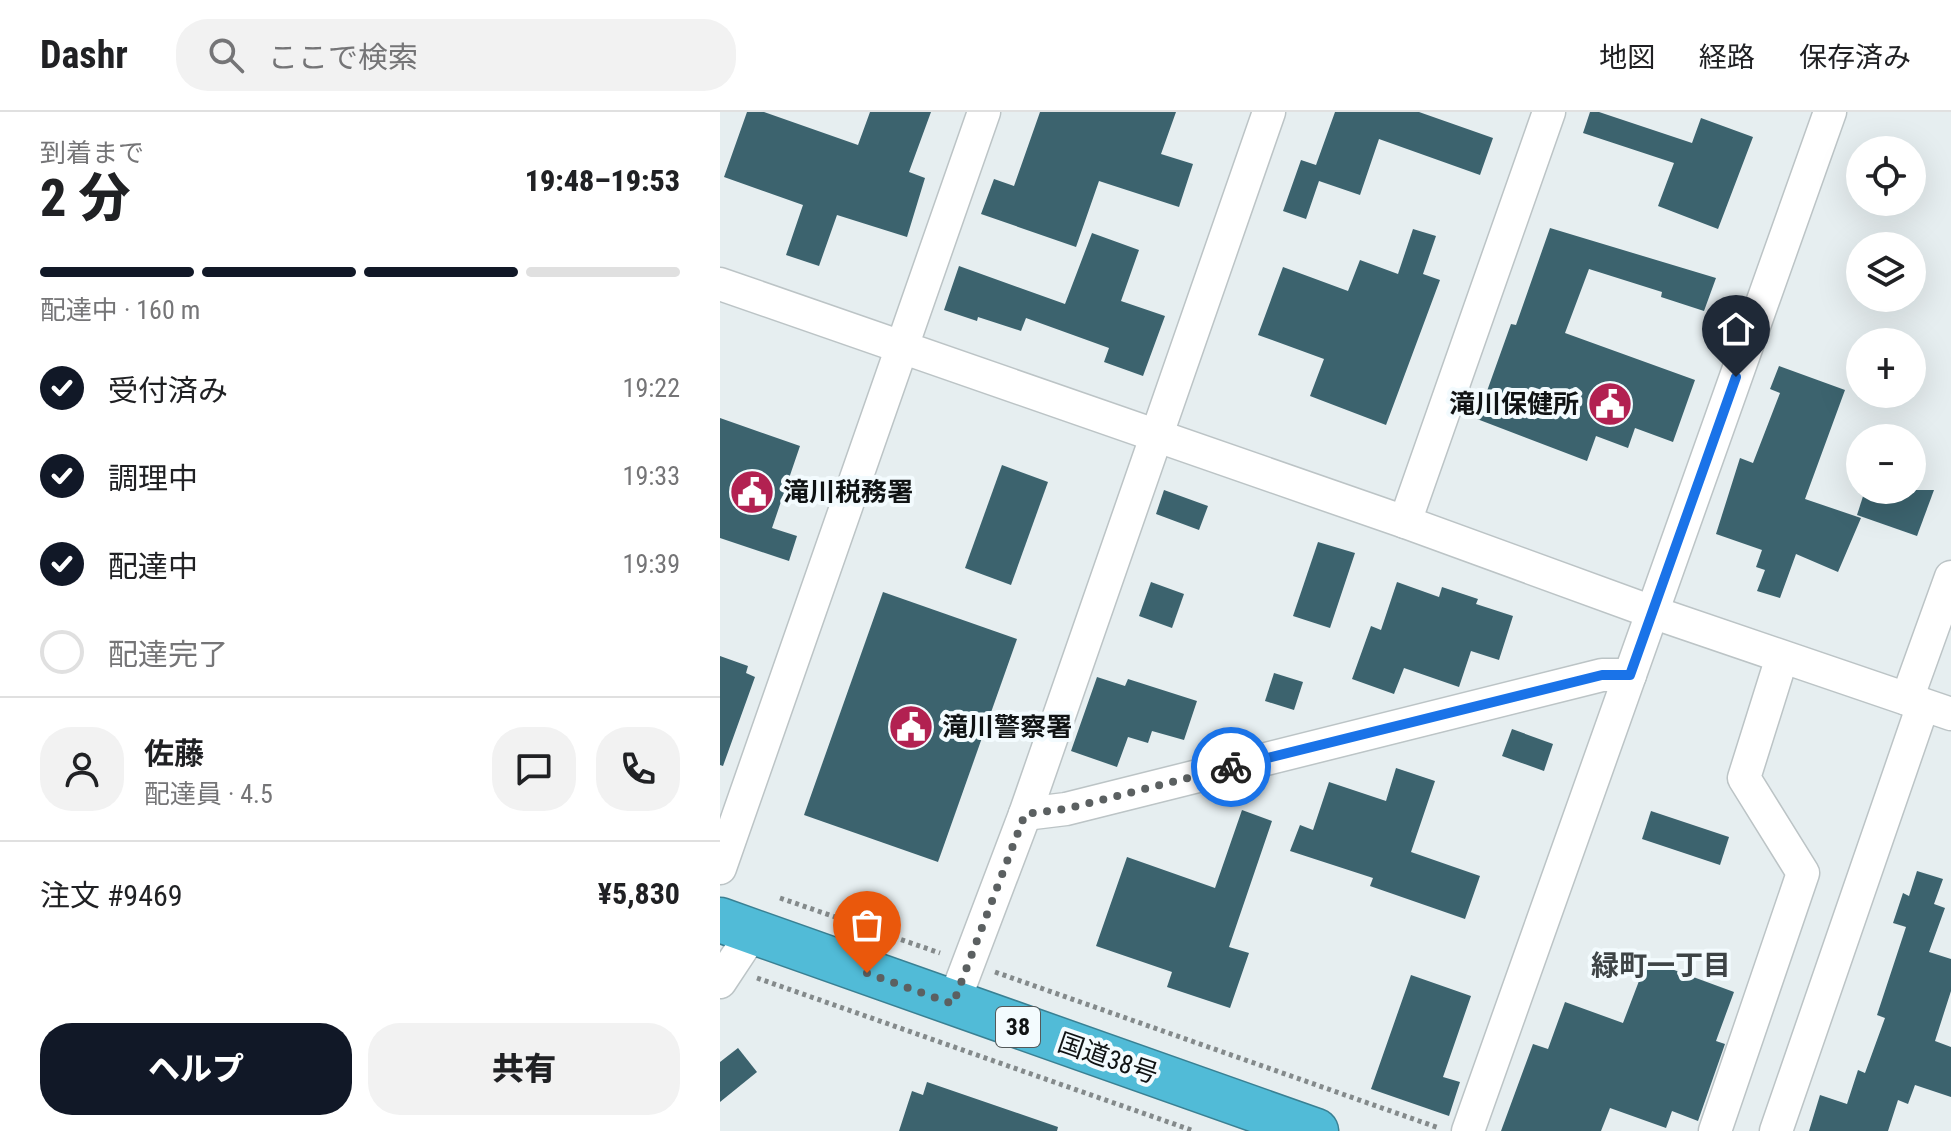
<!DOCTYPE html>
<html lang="ja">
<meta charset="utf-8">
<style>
body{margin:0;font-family:"Roboto Condensed","Noto Sans JP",sans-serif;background:#f2f2f2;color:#202124;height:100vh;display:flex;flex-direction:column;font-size:30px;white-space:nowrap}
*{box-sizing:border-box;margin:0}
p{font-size:26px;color:#757577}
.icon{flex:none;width:44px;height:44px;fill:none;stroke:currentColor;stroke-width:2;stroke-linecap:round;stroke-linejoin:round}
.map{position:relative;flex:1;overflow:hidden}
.side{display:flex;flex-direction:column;background:#fff;width:720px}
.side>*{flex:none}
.controls{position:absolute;left:1126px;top:24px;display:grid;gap:16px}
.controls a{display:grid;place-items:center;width:80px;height:80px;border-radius:50%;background:#fff;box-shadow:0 8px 32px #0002;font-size:40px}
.pin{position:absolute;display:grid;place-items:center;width:68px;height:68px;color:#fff;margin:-82px -34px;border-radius:50% 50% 50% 0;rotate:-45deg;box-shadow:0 0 8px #0007}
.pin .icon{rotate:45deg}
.courier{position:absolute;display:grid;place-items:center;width:80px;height:80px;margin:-40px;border:6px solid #1a73e8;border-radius:50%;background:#fff;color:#222;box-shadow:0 2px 10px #0007}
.head em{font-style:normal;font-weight:800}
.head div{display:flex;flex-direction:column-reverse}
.head{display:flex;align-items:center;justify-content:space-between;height:136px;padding:0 40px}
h1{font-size:52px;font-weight:800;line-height:60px}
.bar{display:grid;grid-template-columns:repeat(4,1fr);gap:12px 8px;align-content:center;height:96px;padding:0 40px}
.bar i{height:10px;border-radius:6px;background:#e0e0e0}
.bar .active{background:#111827}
.bar p{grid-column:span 4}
.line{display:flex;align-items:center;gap:20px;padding:0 40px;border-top:2px solid #e0e0e0}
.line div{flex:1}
.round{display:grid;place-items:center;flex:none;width:84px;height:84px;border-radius:32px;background:#f2f2f2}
ol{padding:0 40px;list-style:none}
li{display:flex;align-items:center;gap:24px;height:88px}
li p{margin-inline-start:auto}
li .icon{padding:8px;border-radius:50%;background:#111827;color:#fff;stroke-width:4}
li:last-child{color:#757577}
li i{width:44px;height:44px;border:4px solid #e0e0e0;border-radius:50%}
.cta{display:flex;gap:16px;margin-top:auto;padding:16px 40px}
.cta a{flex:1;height:92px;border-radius:32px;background:#111827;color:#fff;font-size:32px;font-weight:800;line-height:92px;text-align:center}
.cta a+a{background:#f2f2f2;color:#202124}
header{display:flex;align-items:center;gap:48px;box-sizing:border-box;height:112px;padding:0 40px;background:#fff;border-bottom:2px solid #e0e0e0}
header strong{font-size:38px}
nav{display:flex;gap:44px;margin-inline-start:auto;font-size:28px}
.search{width:560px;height:72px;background:#f2f2f2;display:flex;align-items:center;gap:20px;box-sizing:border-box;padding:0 28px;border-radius:32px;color:#757577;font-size:30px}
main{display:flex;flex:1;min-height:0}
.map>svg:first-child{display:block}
.building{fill:#3c636e}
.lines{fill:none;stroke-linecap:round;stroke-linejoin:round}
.minor-casing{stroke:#bcc4c6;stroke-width:35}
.highway-casing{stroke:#3a8093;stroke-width:47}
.path{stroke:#848a8b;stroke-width:5;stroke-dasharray:4 4;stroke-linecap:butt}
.minor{stroke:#fff;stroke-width:32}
.highway{stroke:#51bbd7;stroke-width:44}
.done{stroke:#5b6061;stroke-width:8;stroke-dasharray:0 14.4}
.route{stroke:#1a73e8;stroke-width:10}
.labels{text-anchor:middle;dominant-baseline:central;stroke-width:8;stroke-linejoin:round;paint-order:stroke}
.shield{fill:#f3fbfe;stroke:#54595a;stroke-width:2}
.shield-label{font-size:24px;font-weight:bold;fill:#101314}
.poi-label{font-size:26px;font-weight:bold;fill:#101314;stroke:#f3fbfe;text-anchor:start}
.street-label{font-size:26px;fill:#101314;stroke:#f3fbfe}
.neighbourhood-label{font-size:28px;font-weight:bold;fill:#3e4446;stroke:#f3fbfe}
</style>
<header>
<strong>Dashr</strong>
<div class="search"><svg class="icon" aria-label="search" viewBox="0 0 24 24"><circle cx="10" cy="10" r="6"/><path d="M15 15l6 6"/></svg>ここで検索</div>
<nav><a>地図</a><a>経路</a><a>保存済み</a></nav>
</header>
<main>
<section class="side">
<div class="head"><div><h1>2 分</h1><p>到着まで</p></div><em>19:48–19:53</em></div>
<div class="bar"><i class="active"></i><i class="active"></i><i class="active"></i><i></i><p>配達中 · 160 m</p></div>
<ol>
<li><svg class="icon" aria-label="check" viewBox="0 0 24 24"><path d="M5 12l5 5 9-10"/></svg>受付済み<p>19:22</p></li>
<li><svg class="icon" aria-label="check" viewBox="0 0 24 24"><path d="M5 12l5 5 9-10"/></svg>調理中<p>19:33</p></li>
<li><svg class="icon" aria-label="check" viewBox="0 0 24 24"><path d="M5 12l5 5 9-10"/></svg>配達中<p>19:39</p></li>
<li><i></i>配達完了</li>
</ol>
<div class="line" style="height:144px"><a class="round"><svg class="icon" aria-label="person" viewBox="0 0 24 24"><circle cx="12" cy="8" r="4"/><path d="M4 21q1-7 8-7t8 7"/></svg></a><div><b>佐藤</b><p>配達員 · 4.5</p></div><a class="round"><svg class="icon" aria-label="chat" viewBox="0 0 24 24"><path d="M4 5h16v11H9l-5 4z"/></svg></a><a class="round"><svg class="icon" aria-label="phone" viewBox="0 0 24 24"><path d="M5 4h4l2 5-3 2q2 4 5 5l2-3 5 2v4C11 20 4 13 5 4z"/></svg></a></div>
<div class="line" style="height:104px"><div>注文 #9469</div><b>¥5,830</b></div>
<div class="cta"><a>ヘルプ</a><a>共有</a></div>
</section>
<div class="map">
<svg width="1231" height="1019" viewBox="0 0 1231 1019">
<rect width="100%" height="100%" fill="#e6eef0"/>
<g class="building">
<path d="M27 0H44L138 33 150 0H211L189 60 205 66 187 125 117 103 99 154 66 143 83 93 4 65Z"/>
<path d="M320 0H456L441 42 473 52 459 95 379 69 356 135 261 102 274 67 294 74Z"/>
<path d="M615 0H699L773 26 760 63 659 27 640 83 599 69 586 107 563 99 581 48 596 53Z"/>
<path d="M870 0H879L972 31 981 6 1033 25 998 117 938 94 954 51 863 21Z"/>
<path d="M830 116 996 166 984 199 941 185 942 180 869 157 845 221 975 268 953 330 915 316 908 336 876 324 867 349 757 307 791 212 796 213Z"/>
<path d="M693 117 716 124 703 162 720 168 666 313 590 284 604 247 538 223 563 155 628 179 640 148 678 162Z"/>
<path d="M372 121 419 138 401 189 445 204 423 264 384 250 389 236 306 206 301 219 258 205 257 209 224 198 239 154 345 192Z"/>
<path d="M1059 254 1125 278 1085 387 1141 406 1118 460 1076 442 1060 486 1037 479 1045 458 1036 455 1042 438 996 422 1020 346 1033 351 1060 281 1050 277Z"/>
<path d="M0 306 80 334 52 416 77 424 69 449 0 426Z"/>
<path d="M282 353 328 370 291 473 245 456Z"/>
<path d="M444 378 488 394 479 418 436 402Z"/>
<path d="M1145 378H1214L1197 424 1137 403Z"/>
<path d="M598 430 635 441 610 516 573 504Z"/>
<path d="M431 470 464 482 452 516 419 504Z"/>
<path d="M677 470 719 485 722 475 758 487 756 492 793 504 779 548 751 539 739 575 684 556 674 582 632 567 651 514 661 518Z"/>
<path d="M163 480 297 527 218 750 84 703Z"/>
<path d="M0 544 28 554 26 561 35 565 3 654 0 653Z"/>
<path d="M554 561 583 570 574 598 545 589Z"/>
<path d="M377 565 405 574 408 567 477 589 464 628 432 619 428 631 408 625 397 655 351 639Z"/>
<path d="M792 617 833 632 824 659 782 644Z"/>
<path d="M676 656 715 669 691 740 760 764 745 807 650 774 653 766 570 739 580 713 593 718 609 670 666 689Z"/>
<path d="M522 698 552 709 509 835 529 841 510 896 447 875 452 860 376 834 407 745 495 776Z"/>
<path d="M931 699 1009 725 1000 753 922 727Z"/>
<path d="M1197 759 1223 767 1214 792 1225 796 1209 840 1231 847V879L1215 929 1231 935V985L1195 973 1188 992 1178 988 1168 1019H1089L1100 983 1127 992 1138 958 1145 961 1165 906 1157 903 1186 815 1173 811 1183 781 1189 784Z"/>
<path d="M927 848 1014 880 996 929 1005 932 978 1009 952 999 946 1016 890 996 881 1019H781L813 932 828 937 845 890 903 911Z"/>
<path d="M691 863 751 884 723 965 740 970 729 1004 651 977Z"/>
<path d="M18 936 37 960 0 990V950Z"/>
<path d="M207 970 338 1015 337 1019H179L192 979 203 983Z"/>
</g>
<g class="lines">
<g class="minor-casing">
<g id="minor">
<path d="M0 172 685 410 932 500 1231 602"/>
<path d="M685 410 829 0"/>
<path d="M1187 587 1231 465"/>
<path d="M305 702 346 697 882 563H910"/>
<path d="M0 756 264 0"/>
<path d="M0 870 33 820"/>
<path d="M233 892 305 702 549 0"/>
<path d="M748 1019 1110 0"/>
<path d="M995 1019 1083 761 1024 666 1062 545"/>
<path d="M1056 1019 1203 593"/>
</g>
</g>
<g class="highway-casing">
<path id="highway" d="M0 808 596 1019"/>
</g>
<g class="path">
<path d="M60 786 220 841"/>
<path d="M275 860 719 1016"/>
<path d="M37 866 474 1019"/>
</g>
<use href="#minor" class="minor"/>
<use href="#highway" class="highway"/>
</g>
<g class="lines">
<path class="done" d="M147 861 233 892 305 702 346 697 511 655"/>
<path class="route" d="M511 655 882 563H910L1016 265"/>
</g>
<defs>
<g id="civic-disc" transform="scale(2.3)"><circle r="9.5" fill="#b22151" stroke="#f3fbfe"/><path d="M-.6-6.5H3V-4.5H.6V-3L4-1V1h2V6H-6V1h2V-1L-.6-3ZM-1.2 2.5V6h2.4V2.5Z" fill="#fff"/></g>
</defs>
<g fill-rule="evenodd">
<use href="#civic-disc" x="890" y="292"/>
<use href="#civic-disc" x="32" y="380"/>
<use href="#civic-disc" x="191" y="615"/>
</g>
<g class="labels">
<rect class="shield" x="276" y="895" width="44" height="40" rx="6"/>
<g class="shield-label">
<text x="298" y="915">38</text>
</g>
<g class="poi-label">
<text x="859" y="292" text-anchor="end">滝川保健所</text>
<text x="63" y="380">滝川税務署</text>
<text x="222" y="615">滝川警察署</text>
</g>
<g class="street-label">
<text transform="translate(388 946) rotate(19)">国道38号</text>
</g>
<g class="neighbourhood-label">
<text x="941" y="853">緑町一丁目</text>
</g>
</g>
</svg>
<div class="controls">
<a><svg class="icon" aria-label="locate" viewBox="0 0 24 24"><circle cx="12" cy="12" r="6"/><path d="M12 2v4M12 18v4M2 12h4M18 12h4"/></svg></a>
<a><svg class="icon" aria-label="layers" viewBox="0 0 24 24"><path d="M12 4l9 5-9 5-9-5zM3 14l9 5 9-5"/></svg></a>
<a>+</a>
<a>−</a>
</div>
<div class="pin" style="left:147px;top:861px;background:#ea580c"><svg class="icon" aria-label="bag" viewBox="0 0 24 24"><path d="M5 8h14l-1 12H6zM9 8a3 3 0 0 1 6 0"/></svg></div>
<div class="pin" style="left:1016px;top:265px;background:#1f2937"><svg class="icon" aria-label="home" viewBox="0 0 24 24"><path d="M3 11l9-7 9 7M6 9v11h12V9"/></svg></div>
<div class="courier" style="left:511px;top:655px"><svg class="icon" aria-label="bike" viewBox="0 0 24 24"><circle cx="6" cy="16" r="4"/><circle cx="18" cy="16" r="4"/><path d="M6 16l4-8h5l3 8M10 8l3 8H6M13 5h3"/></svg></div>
</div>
</main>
